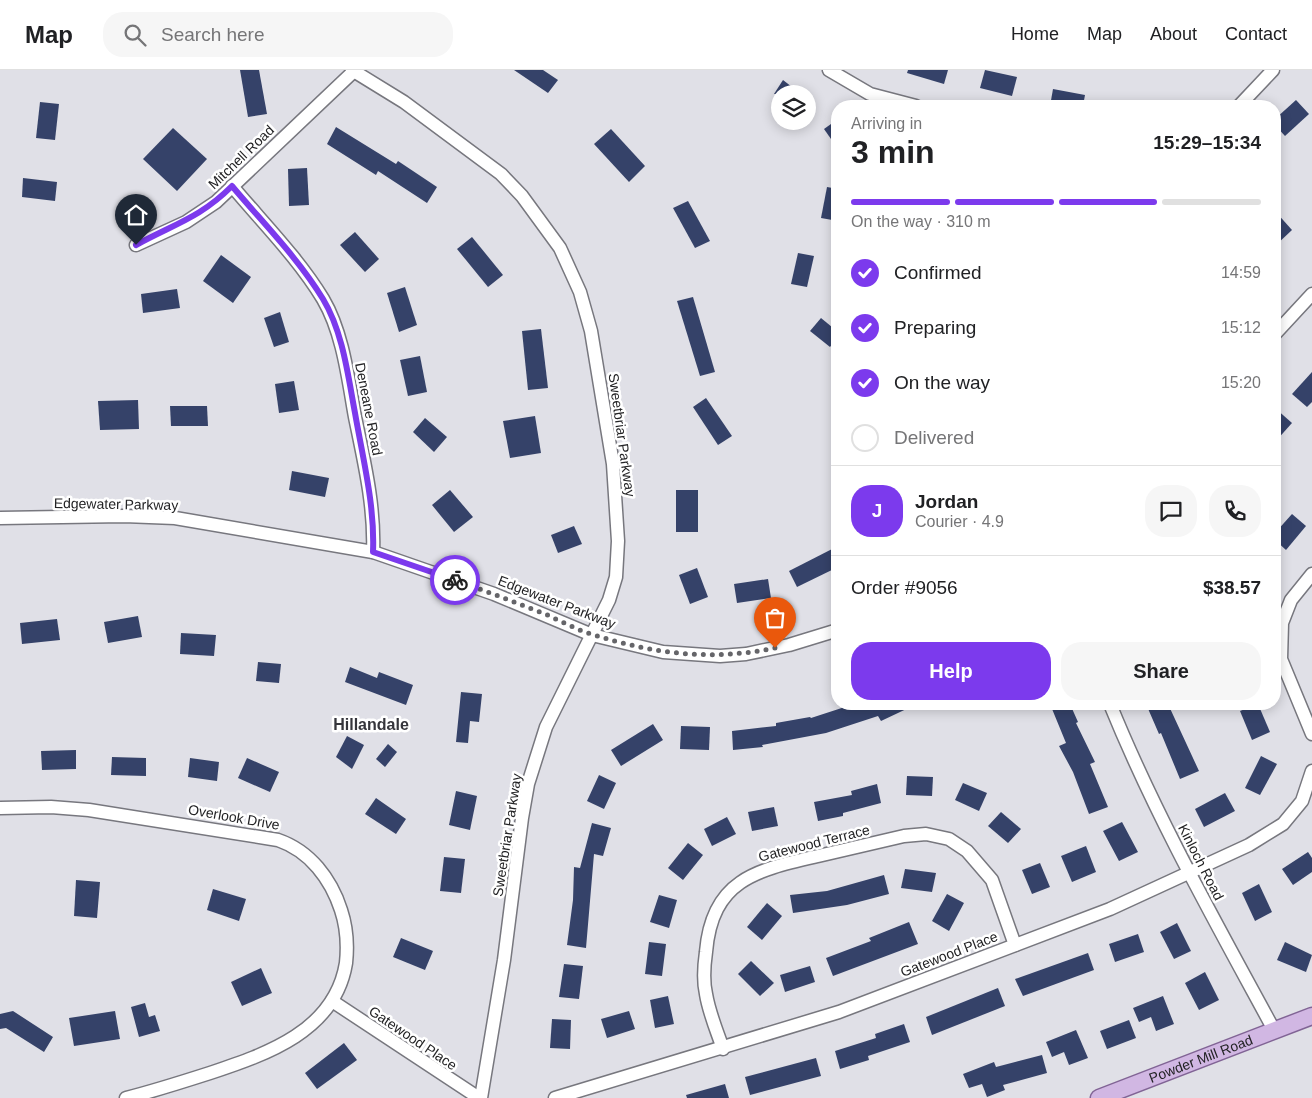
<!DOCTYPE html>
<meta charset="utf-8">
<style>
body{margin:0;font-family:Helvetica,sans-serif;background:#f6f6f6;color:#202124;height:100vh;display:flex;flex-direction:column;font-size:19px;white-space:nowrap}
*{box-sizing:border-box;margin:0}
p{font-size:16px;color:#757577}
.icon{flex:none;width:28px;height:28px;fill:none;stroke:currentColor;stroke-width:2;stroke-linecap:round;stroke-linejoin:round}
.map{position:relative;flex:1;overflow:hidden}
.drawer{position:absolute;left:831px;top:30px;width:450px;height:610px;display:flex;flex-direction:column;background:#fff;border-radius:20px;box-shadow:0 2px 12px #0003}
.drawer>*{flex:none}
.fabs{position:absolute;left:771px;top:15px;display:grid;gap:10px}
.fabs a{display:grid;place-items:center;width:45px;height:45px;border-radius:50%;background:#fff;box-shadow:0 2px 12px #0003;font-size:25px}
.pin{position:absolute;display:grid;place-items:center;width:42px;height:42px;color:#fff;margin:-51px -21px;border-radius:50% 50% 50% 0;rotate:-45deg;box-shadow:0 0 5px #0007}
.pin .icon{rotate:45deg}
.courier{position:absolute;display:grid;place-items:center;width:50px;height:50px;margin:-25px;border:4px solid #7c3aed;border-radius:50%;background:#fff;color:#222;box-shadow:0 1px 6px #0007}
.head em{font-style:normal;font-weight:600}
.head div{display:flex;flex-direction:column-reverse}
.head{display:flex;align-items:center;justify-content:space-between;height:85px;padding:0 20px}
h1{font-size:32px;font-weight:600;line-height:38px}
.bar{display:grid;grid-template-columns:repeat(4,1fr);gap:8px 5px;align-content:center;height:60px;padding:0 20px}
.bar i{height:6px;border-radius:4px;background:#e0e0e0}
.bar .current{background:#7c3aed}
.bar p{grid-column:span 4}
.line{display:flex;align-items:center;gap:12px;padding:0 20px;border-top:1px solid #e0e0e0}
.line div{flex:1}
.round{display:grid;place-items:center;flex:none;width:52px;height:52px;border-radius:20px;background:#f6f6f6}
ol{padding:0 20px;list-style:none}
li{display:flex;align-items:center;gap:15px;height:55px}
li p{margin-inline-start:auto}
li .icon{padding:5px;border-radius:50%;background:#7c3aed;color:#fff;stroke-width:4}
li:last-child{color:#757577}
li i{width:28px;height:28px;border:2px solid #e0e0e0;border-radius:50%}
.primary-button{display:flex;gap:10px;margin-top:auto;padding:10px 20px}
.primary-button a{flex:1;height:58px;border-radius:20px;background:#7c3aed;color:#fff;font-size:20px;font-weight:600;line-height:58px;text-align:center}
.primary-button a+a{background:#f6f6f6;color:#202124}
header{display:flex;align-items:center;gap:30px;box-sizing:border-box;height:70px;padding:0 25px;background:#fff;border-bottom:1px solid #e0e0e0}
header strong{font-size:24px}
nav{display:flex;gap:28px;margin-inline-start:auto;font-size:18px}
.search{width:350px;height:45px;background:#f6f6f6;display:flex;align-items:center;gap:12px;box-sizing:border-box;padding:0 18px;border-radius:20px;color:#757577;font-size:19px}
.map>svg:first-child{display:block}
.building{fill:#354269}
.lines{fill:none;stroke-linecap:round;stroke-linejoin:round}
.minor-casing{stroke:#77777e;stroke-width:15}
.major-casing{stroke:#816495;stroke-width:19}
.minor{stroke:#fff;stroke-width:12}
.major{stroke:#d1b7e3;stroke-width:16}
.done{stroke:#656569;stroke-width:5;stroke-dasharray:0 9}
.route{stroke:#7c3aed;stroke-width:6}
.labels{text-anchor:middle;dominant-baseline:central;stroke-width:5;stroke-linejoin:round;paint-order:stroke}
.street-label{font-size:14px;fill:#232325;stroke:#fff}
.quarter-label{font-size:16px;font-weight:bold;fill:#35353b;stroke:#fff}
</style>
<header>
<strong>Map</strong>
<div class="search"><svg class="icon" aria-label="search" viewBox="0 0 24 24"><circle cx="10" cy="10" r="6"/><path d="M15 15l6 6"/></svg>Search here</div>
<nav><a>Home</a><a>Map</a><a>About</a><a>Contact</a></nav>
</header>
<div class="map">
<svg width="1312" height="1028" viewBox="0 0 1312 1028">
<rect width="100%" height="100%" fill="#e0e0e7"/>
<g class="building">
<path d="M240 0H259L267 44 248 47Z"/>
<path d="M514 0H543L558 10 548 23Z"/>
<path d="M908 0H948L944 14 907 3Z"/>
<path d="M985 0 1017 7 1012 26 980 18Z"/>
<path d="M783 10 801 24H774Z"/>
<path d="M1053 19 1085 25 1083 36H1050Z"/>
<path d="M1296 30 1309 44 1285 66 1275 55V49Z"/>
<path d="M40 32 59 34 55 70 36 68Z"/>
<path d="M838 49V79L824 59Z"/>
<path d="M336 57 396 94 398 91 437 117 427 133 378 101 376 105 327 74Z"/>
<path d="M173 58 207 89 177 121 143 89Z"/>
<path d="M611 59 645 96 629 112 594 74Z"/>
<path d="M307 98 309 135 289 136 288 99Z"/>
<path d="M23 108 57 112 55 131 22 127Z"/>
<path d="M827 117 838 119V151L821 148Z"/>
<path d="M688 131 710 171 695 178 673 138Z"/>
<path d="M1275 141 1292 160 1275 176Z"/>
<path d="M355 162 379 189 365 202 340 175Z"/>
<path d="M472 167 503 205 488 217 457 179Z"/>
<path d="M798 183 814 186 807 217 791 214Z"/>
<path d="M221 185 251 207 233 233 203 211Z"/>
<path d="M405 217 417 255 399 262 387 223Z"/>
<path d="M177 219 180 238 143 243 141 224Z"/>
<path d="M693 227 715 302 700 306 677 231Z"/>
<path d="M280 242 289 272 274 277 264 248Z"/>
<path d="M821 248 838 262V267L830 277 810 261Z"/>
<path d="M541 259 548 318 528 320 522 261Z"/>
<path d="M420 286 427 322 408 326 400 290Z"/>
<path d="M1312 302V332L1307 337 1292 324Z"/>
<path d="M294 311 299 340 279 343 275 314Z"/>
<path d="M706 328 732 366 718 375 693 337Z"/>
<path d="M138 330 139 359 100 360 98 331Z"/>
<path d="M170 336H207L208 356H171Z"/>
<path d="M1275 338 1292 353 1275 372Z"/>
<path d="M535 346 541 383 510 388 503 351Z"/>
<path d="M425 348 447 367 434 382 413 362Z"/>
<path d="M292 401 329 408 325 427 289 420Z"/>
<path d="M450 420 473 447 454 462 432 435Z"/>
<rect x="676" y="420" width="22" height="42"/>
<path d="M1292 444 1306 456 1286 480 1275 470V463Z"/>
<path d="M574 456 582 474 558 483 551 465Z"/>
<path d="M838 476V497L797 517 789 501Z"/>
<path d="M697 498 708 527 690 534 679 505Z"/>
<path d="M768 509 771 528 737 533 734 514Z"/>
<path d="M138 546 142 567 108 573 104 552Z"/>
<path d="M57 549 60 570 22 574 20 553Z"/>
<path d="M181 563 216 565 214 586 180 584Z"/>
<path d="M258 592 281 594 279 613 256 611Z"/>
<path d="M350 597 377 608 379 602 413 615 406 635 345 612Z"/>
<path d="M461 622 482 624 479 652 470 651 468 673 456 672Z"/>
<path d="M854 634H859L861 640 873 634H917L881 651 878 646 826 663 762 675 763 677 733 680 732 661 776 656V653L810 647 811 648Z"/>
<path d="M1050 634H1070L1078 652 1076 653 1095 692 1090 694 1108 737 1089 744 1073 702 1059 676 1066 673Z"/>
<path d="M1146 634H1168L1199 701 1180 709 1161 663 1159 664Z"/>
<path d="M1258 634 1270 662 1252 670 1240 641Z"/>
<path d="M653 654 663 670 621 696 611 680Z"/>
<path d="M681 656 710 657 709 680 680 679Z"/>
<path d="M347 666 364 675 352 699 336 687Z"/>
<path d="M388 674 397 682 385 697 376 689Z"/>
<path d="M76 680V699L42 700 41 681Z"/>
<path d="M1261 686 1277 694 1260 725 1245 718Z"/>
<path d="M112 687 146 688V706L111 705Z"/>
<path d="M190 688 219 692 217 711 188 707Z"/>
<path d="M247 688 279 702 270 722 238 708Z"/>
<path d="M599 705 616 713 604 739 587 731Z"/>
<path d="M907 706 933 707 932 726 906 725Z"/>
<path d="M963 713 987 723 979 741 955 730Z"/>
<path d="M877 714 881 733 843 743V746L818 751 814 732 852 725 851 721Z"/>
<path d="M456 721 477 726 470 760 449 755Z"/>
<path d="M1225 723 1235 741 1204 757 1195 739Z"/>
<path d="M376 728 406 749 396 764 365 744Z"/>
<path d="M774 737 778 756 752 761 748 742Z"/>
<path d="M1001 742 1021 759 1008 773 988 756Z"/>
<path d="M727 747 736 764 712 776 704 759Z"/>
<path d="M1122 752 1138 782 1119 791 1103 761Z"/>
<path d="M592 753 611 758 603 786 594 784 586 878 567 875 573 830 574 797 580 798Z"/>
<path d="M688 773 703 785 683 810 668 798Z"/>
<path d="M1086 776 1096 802 1072 812 1061 786Z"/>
<path d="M1308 782 1312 788V802L1293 815 1282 799Z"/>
<path d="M444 787 465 789 461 823 440 821Z"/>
<path d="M1040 793 1050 817 1032 824 1022 800Z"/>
<path d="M905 799 936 803 932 822 901 818Z"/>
<path d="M884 805 889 824 847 835 793 843 790 825 827 821Z"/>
<path d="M76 810 100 812 97 848 74 846Z"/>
<path d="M1259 814 1272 842 1255 851 1242 823Z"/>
<path d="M213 819 246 829 239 851 207 840Z"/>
<path d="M947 824 964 833 949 861 932 851Z"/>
<path d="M659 825 677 830 669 858 650 852Z"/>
<path d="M767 833 782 846 762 870 747 857Z"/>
<path d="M909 852 918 874 833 906 826 888 871 871 869 868Z"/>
<path d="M1177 853 1191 881 1174 889 1160 862Z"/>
<path d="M1138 864 1144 882 1115 892 1109 874Z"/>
<path d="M401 868 433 881 425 900 393 887Z"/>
<path d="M649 872 666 874 662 906 645 904Z"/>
<path d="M1285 872 1312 885 1306 902 1277 890Z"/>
<path d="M1088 883 1094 900 1023 926 1015 909Z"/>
<path d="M751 891 774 913 760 926 738 904Z"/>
<path d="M564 894 583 896 579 929 559 927Z"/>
<path d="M810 896 815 912 785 922 780 905Z"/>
<path d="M261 898 272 923 242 936 231 912Z"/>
<path d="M1205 902 1219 930 1199 940 1185 913Z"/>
<path d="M998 918 1005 936 932 965 926 947Z"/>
<path d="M668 926 674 954 655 958 650 930Z"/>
<path d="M1163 926 1174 954 1156 961 1151 947 1139 952 1133 938Z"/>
<path d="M145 933 149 947 155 945 160 961 139 967 131 937Z"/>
<path d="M13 941 53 967 44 982 6 958 0 959V944Z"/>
<path d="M115 941 120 969 74 976 69 948Z"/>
<path d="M629 941 635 959 607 968 601 949Z"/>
<path d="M552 949 571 950 570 979 550 978Z"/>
<path d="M1129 950 1136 968 1107 979 1100 961Z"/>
<path d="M904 954 910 972 868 986 869 990 840 999 835 981 876 968 875 964Z"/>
<path d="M1076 960 1088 988 1069 995 1064 982 1052 987 1046 972Z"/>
<path d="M344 973 357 990 317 1019 305 1003Z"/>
<path d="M1042 985 1047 1003 1003 1015 1005 1020 987 1027 982 1014 969 1018 963 1004 994 992 996 997Z"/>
<path d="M816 988 821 1006 750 1025 745 1007Z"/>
<path d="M725 1014 729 1028H687L686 1025Z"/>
</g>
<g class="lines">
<g class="minor-casing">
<g id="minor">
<path d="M352 0 404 32 501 104 522 126 560 178 580 222 591 261 613 394 618 471 616 507 609 530 546 657 528 714 522 748 504 890 481 1028"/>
<path d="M829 0 870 24 916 36"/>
<path d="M1239 36 1273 0"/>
<path d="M232 116C263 153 298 188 323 229 343 263 348 308 355 347 364 391 375 437 373 482"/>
<path d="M136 175 186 152 216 132 353 2"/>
<path d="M1275 264 1312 224"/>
<path d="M0 448 124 446 175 448 373 482 494 524 592 565 663 582 720 586 746 584 789 575 838 560"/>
<path d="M1312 504 1291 530 1282 553 1281 589 1312 664"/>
<path d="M1110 634C1156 747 1216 853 1274 960"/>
<path d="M0 738 51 737 89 740 278 770C310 781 331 809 341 840 347 858 348 874 346 893 335 961 267 984 210 1003 182 1012 154 1021 126 1028"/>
<path d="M332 931 479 1028"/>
<path d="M723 979C717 961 709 943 706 924 703 911 704 896 706 882 712 809 757 800 818 786 847 779 875 773 904 766L926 764 949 769 967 781 992 810 1015 875"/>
<path d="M555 1028 839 942 1110 839 1249 775 1283 754 1302 731 1312 701"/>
</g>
</g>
<g class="major-casing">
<g id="major">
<path id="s1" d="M1099 1028 1312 946"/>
</g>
</g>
<use href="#minor" class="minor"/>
<use href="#major" class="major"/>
</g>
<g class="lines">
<path class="done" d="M455 510C485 521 515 532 545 544 561 551 577 560 594 565 655 584 712 591 775 578"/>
<path class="route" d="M136 175C174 154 200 148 232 116 263 153 298 188 323 229 343 262 348 306 355 343 363 389 375 436 373 482L455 510"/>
</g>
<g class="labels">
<g class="street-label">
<text transform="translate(241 87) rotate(-44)">Mitchell Road</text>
<text transform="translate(369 339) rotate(79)">Deneane Road</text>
<text transform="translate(622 365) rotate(82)">Sweetbriar Parkway</text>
<text transform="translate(116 434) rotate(1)">Edgewater Parkway</text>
<text transform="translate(557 532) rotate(21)">Edgewater Parkway</text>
<text transform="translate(234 747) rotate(10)">Overlook Drive</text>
<text transform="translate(507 765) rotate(-81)">Sweetbriar Parkway</text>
<text transform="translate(814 773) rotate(-14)">Gatewood Terrace</text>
<text transform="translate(1201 792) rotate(63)">Kinloch Road</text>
<text transform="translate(949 884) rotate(-21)">Gatewood Place</text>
<text transform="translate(413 968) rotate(34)">Gatewood Place</text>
<text stroke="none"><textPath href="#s1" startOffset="109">Powder Mill Road</textPath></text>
</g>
<g class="quarter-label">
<text x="371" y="654">Hillandale</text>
</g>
</g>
</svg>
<div class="fabs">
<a><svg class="icon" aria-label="layers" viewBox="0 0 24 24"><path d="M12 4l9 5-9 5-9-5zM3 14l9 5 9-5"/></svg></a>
</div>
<div class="pin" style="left:775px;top:578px;background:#ea580c"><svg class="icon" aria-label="bag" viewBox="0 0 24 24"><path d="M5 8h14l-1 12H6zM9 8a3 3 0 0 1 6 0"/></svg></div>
<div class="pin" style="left:136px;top:175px;background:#1f2937"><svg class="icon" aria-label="home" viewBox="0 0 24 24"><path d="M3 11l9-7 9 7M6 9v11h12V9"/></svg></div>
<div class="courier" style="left:455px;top:510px"><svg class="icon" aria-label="bike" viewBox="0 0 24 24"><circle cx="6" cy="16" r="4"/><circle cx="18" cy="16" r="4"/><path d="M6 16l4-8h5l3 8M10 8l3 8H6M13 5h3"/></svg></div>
<section class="drawer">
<div class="head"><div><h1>3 min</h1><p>Arriving in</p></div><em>15:29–15:34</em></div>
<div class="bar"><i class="current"></i><i class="current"></i><i class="current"></i><i></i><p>On the way · 310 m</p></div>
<ol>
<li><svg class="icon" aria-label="check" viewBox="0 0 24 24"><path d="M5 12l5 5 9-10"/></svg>Confirmed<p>14:59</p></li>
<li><svg class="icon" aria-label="check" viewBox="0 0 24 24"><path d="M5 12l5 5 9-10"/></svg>Preparing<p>15:12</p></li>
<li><svg class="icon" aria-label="check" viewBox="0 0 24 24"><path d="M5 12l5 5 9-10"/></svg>On the way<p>15:20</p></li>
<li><i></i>Delivered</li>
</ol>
<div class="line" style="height:90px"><b class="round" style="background:#7c3aed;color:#fff">J</b><div><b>Jordan</b><p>Courier · 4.9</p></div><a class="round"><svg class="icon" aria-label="chat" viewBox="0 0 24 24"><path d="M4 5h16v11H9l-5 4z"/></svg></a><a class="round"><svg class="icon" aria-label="phone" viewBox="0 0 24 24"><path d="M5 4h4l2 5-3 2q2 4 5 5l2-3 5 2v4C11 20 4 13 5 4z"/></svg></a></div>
<div class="line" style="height:65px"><div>Order #9056</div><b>$38.57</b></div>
<div class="primary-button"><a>Help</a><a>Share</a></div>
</section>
</div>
